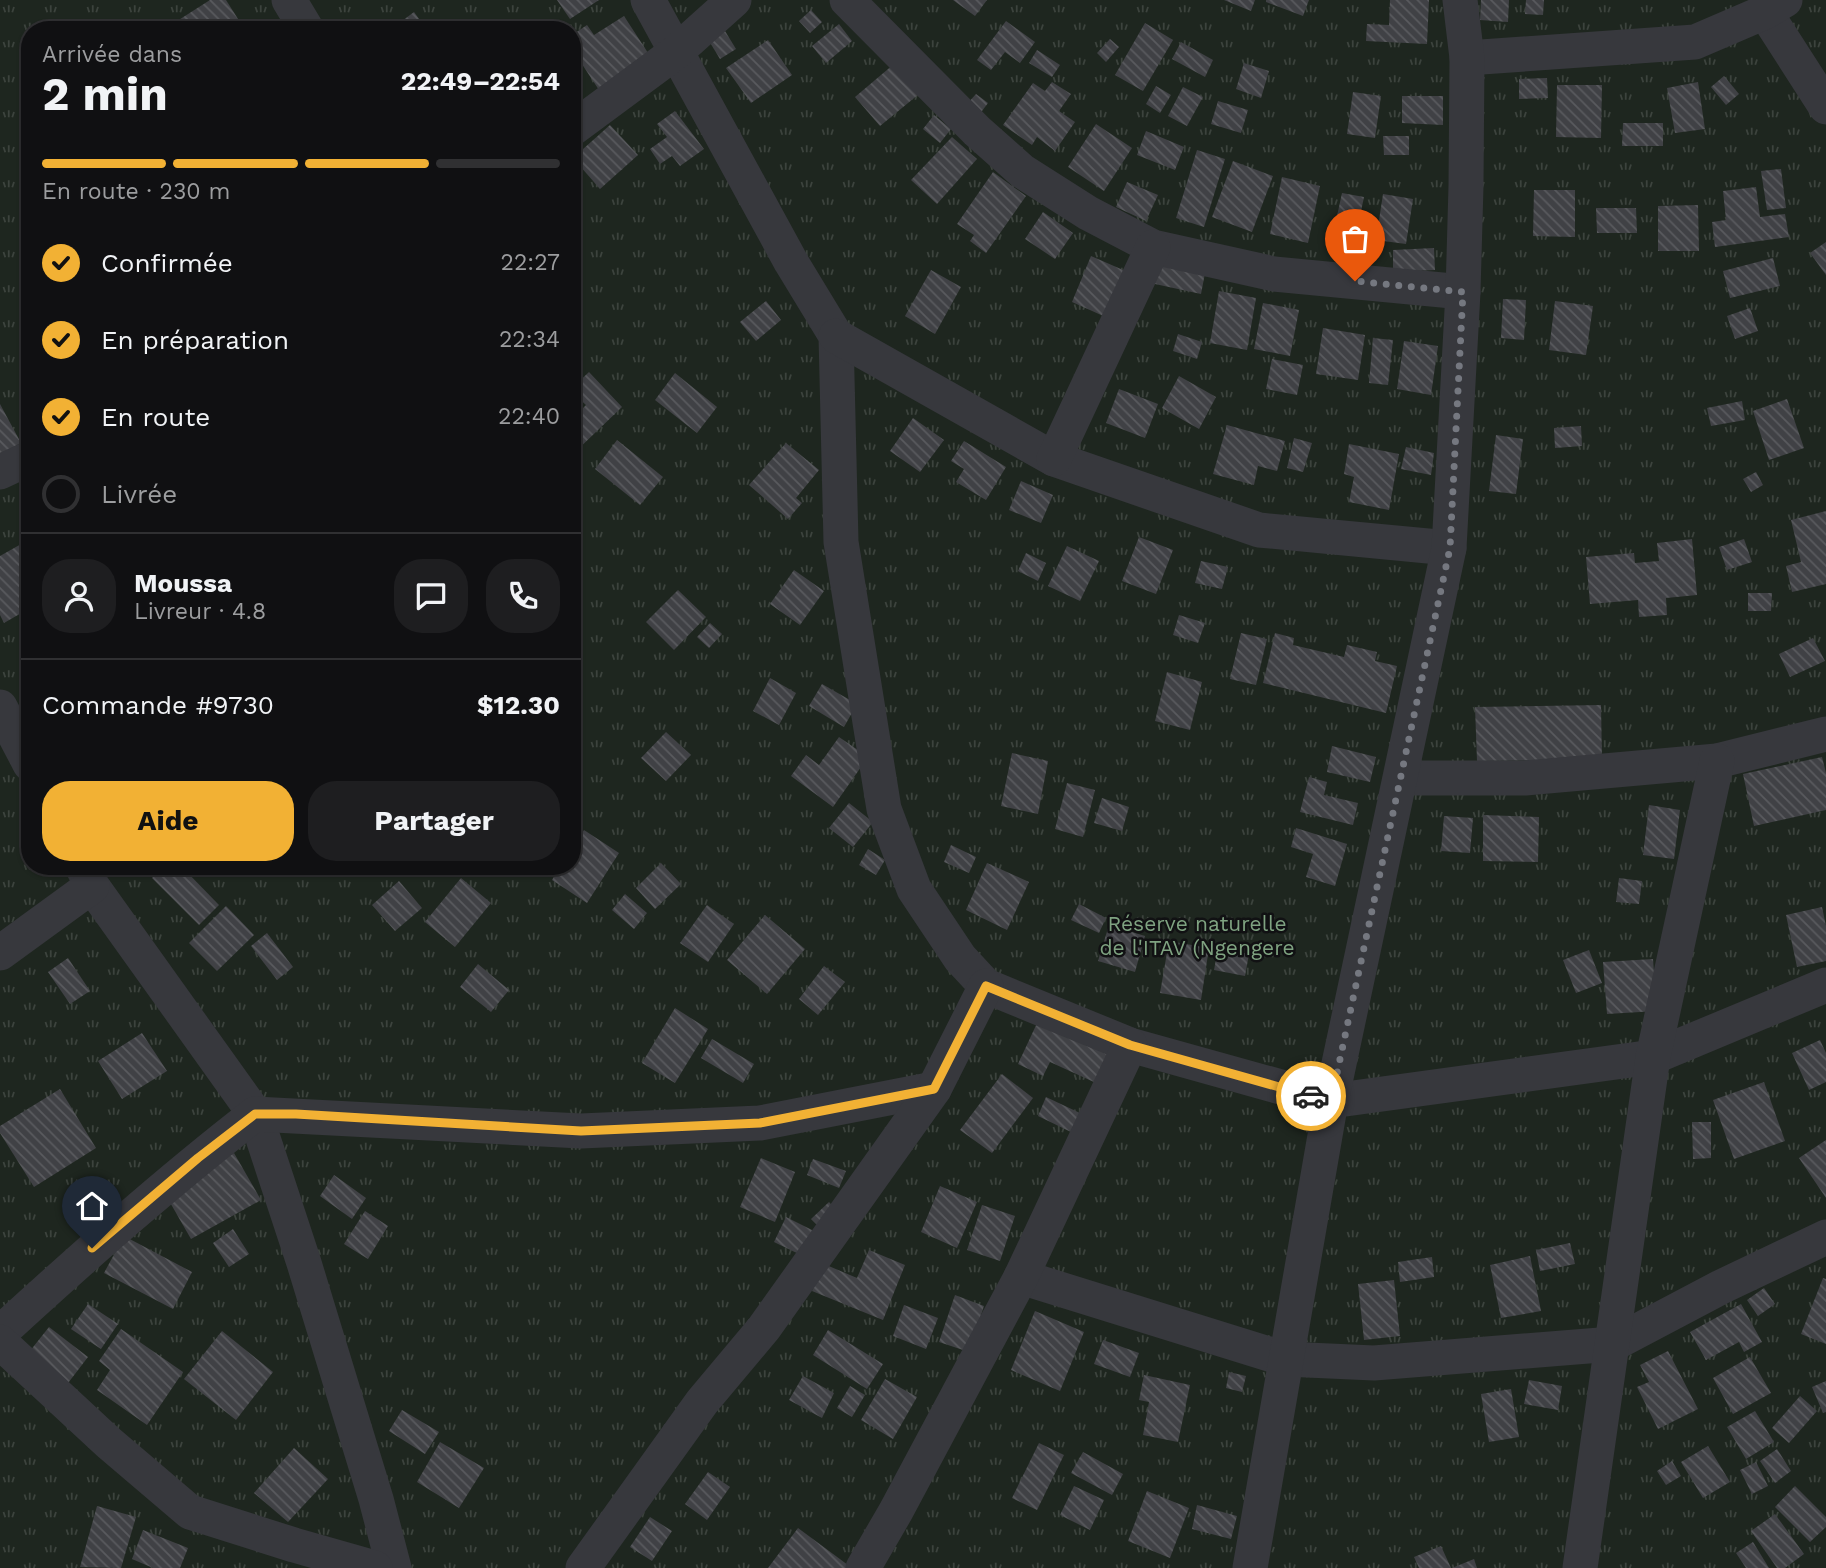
<!DOCTYPE html>
<html lang="fr">
<meta charset="utf-8">
<style>
body{margin:0;font-family:"Work Sans",sans-serif;background:#1e1e20;color:#f1f3f6;height:100vh;display:flex;flex-direction:column;font-size:26px;white-space:nowrap}
*{box-sizing:border-box;margin:0}
p{font-size:23px;color:#9c9d9f}
.icon{flex:none;width:38px;height:38px;fill:none;stroke:currentColor;stroke-width:2;stroke-linecap:round;stroke-linejoin:round}
.map{position:relative;flex:1;overflow:hidden}
.drawer{position:absolute;left:21px;top:21px;width:560px;height:854px;display:flex;flex-direction:column;background:#101012;border-radius:28px;box-shadow:0 2px 5px #0004,0 0 0 2px #303032}
.drawer>*{flex:none}
.pin{position:absolute;display:grid;place-items:center;width:60px;height:60px;color:#fff;margin:-72px -30px;border-radius:50% 50% 50% 0;rotate:-45deg;box-shadow:0 0 7px #0007}
.pin .icon{rotate:45deg}
.courier{position:absolute;display:grid;place-items:center;width:70px;height:70px;margin:-35px;border:5px solid #f2b134;border-radius:50%;background:#fff;color:#222;box-shadow:0 2px 9px #0007}
.head em{font-style:normal;font-weight:700}
.head div{display:flex;flex-direction:column-reverse}
.head{display:flex;align-items:center;justify-content:space-between;height:119px;padding:0 21px}
h1{font-size:46px;font-weight:700;line-height:52px}
.bar{display:grid;grid-template-columns:repeat(4,1fr);gap:10px 7px;align-content:center;height:84px;padding:0 21px}
.bar i{height:9px;border-radius:5px;background:#303032}
.bar .selected{background:#f2b134}
.bar p{grid-column:span 4}
.line{display:flex;align-items:center;gap:18px;padding:0 21px;border-top:2px solid #303032}
.line div{flex:1}
.round{display:grid;place-items:center;flex:none;width:74px;height:74px;border-radius:28px;background:#1e1e20}
ol{padding:0 21px;list-style:none}
li{display:flex;align-items:center;gap:21px;height:77px}
li p{margin-inline-start:auto}
li .icon{padding:7px;border-radius:50%;background:#f2b134;color:#111;stroke-width:4}
li:last-child{color:#9c9d9f}
li i{width:38px;height:38px;border:4px solid #303032;border-radius:50%}
.button{display:flex;gap:14px;margin-top:auto;padding:14px 21px}
.button a{flex:1;height:80px;border-radius:28px;background:#f2b134;color:#111;font-size:28px;font-weight:700;line-height:80px;text-align:center}
.button a+a{background:#1e1e20;color:#f1f3f6}
.map>svg:first-child{display:block}
.grass{fill:url(#grass-tufts);fill-rule:evenodd}
.building{fill:url(#building-back-hatch)}
.lines{fill:none;stroke-linecap:round;stroke-linejoin:round}
.street{stroke:#37383d;stroke-width:35}
.done{stroke:#757880;stroke-width:7;stroke-dasharray:0 12.6}
.route{stroke:#f2b134;stroke-width:9}
.labels{text-anchor:middle;dominant-baseline:central;stroke-width:5;stroke-linejoin:round;paint-order:stroke}
.park-label{font-size:21px;fill:#7fa381;stroke:#111113}
</style>
<div class="map">
<svg width="1826" height="1568" viewBox="0 0 1826 1568">
<defs>
<pattern id="grass-tufts" width="24" height="20" patternUnits="userSpaceOnUse" patternTransform="scale(1.75)"><rect width="24" height="20" fill="#1e261f"/><path d="M3 7l-1-3M5 7V3M7 7l1-3M15 17l-1-3M17 17v-4M19 17l1-3" fill="none" stroke="#3c433d"/></pattern>
<pattern id="building-back-hatch" width="6" height="6" patternUnits="userSpaceOnUse" patternTransform="scale(1.75)"><rect width="6" height="6" fill="#404145"/><path d="M-1 5l2 2M0 0l6 6M5-1l2 2" fill="none" stroke="#595a5e"/></pattern>
</defs>
<rect width="100%" height="100%" fill="#161618"/>
<path class="grass" d="M0 0H1826V1568H0ZM30 30H572V866H30Z"/>
<g class="building">
<path d="M210 0H226L245 30H163Z"/>
<path d="M557 0H599L570 19Z"/>
<path d="M953 0H987L975 16Z"/>
<path d="M1224 0H1255L1251 11Z"/>
<path d="M1266 0H1309L1303 16 1266 2Z"/>
<path d="M1390 0H1429L1427 44 1366 41 1367 24 1389 25Z"/>
<path d="M1481 0H1509L1508 22 1480 20Z"/>
<path d="M1526 0H1544L1543 15 1525 14Z"/>
<path d="M811 10 822 22 810 33 799 21Z"/>
<path d="M414 12 427 30H390Z"/>
<path d="M624 16 650 56 599 90 572 49V35L587 25 594 35Z"/>
<path d="M1006 21 1035 42 1020 63 1005 52 991 70 977 60Z"/>
<path d="M1145 23 1173 40 1143 91 1115 75Z"/>
<path d="M839 24 852 41 826 63 812 46Z"/>
<path d="M725 31 736 49 720 59 709 41Z"/>
<path d="M1110 39 1119 47 1106 62 1097 53Z"/>
<path d="M768 40 792 75 751 103 726 68Z"/>
<path d="M1181 42 1213 60 1205 77 1172 59Z"/>
<path d="M1037 50 1060 65 1052 77 1029 63Z"/>
<path d="M1244 63 1269 71 1261 98 1236 89Z"/>
<path d="M894 64 919 94 880 126 855 97Z"/>
<path d="M1724 76 1739 94 1726 105 1711 87Z"/>
<path d="M1547 78 1548 98 1519 99V79Z"/>
<path d="M1052 82 1071 94 1059 111 1075 122 1055 151 1037 137 1032 145 1003 125 1033 83 1045 91Z"/>
<path d="M1698 82 1705 129 1675 133 1667 88Z"/>
<path d="M1557 85H1602L1601 138 1556 137Z"/>
<path d="M1156 86 1171 95 1160 113 1146 104Z"/>
<path d="M1183 87 1203 97 1187 126 1168 116Z"/>
<path d="M1353 92 1381 96 1375 138 1347 134Z"/>
<path d="M976 94 988 103 979 115 967 104Z"/>
<path d="M1402 96H1443V125L1402 123Z"/>
<path d="M1218 101 1248 110 1241 133 1211 124Z"/>
<path d="M675 111 704 149 680 166 672 156 660 164 650 149 667 137 657 124Z"/>
<path d="M934 115 951 129 940 143 923 129Z"/>
<path d="M1623 123H1663V146H1622Z"/>
<path d="M1096 124 1132 148 1104 191 1068 167Z"/>
<path d="M610 125 638 155 600 189 573 158Z"/>
<path d="M1146 131 1184 147 1175 170 1137 155Z"/>
<path d="M1383 136H1409V155H1384Z"/>
<path d="M952 137 977 159 937 204 911 180Z"/>
<path d="M1197 150 1225 159 1204 227 1176 218Z"/>
<path d="M1233 161 1273 176 1252 232 1212 217Z"/>
<path d="M1781 169 1786 208 1767 210 1761 171Z"/>
<path d="M993 172 1026 196 986 253 970 241 974 235 957 224Z"/>
<path d="M1282 177 1320 186 1308 243 1270 234Z"/>
<path d="M1127 182 1158 195 1146 221 1116 207Z"/>
<path d="M1756 187 1760 217 1785 214 1789 237 1715 247 1712 222 1726 220 1723 191Z"/>
<path d="M1534 190H1575V237L1533 236Z"/>
<path d="M1342 193 1364 197 1356 235 1334 230Z"/>
<path d="M1383 194 1413 199 1406 244 1376 240Z"/>
<path d="M1698 205 1699 251H1658V206Z"/>
<path d="M1596 208H1636L1637 233H1597Z"/>
<path d="M1043 212 1073 233 1055 259 1025 239Z"/>
<path d="M1826 242V275L1810 253Z"/>
<path d="M1434 248 1435 270 1393 272V250Z"/>
<path d="M1091 256 1130 273 1110 319 1072 302Z"/>
<path d="M1160 258 1206 268 1201 294 1155 284Z"/>
<path d="M1773 258 1780 286 1730 298 1723 271Z"/>
<path d="M931 270 961 287 935 334 905 316Z"/>
<path d="M1219 291 1256 298 1247 350 1210 343Z"/>
<path d="M1503 299 1526 300 1524 340 1501 338Z"/>
<path d="M766 301 781 320 756 341 740 322Z"/>
<path d="M1555 301 1593 306 1586 355 1549 350Z"/>
<path d="M1263 303 1299 310 1290 356 1254 349Z"/>
<path d="M1750 308 1758 331 1735 339 1727 316Z"/>
<path d="M1323 328 1365 335 1358 380 1316 374Z"/>
<path d="M1178 334 1202 342 1197 359 1173 351Z"/>
<path d="M1373 338 1393 340 1388 385 1369 383Z"/>
<path d="M1404 341 1438 346 1431 395 1397 389Z"/>
<path d="M1272 359 1303 365 1297 395 1266 389Z"/>
<path d="M589 372 622 407 572 455V419L586 405 572 392V388Z"/>
<path d="M675 373 717 407 697 433 655 400Z"/>
<path d="M1179 376 1216 397 1199 429 1162 408Z"/>
<path d="M1119 389 1158 404 1145 438 1106 423Z"/>
<path d="M1787 399 1804 448 1769 460 1753 411Z"/>
<path d="M1742 401 1745 420 1711 426 1707 408Z"/>
<path d="M0 404 21 443 0 454Z"/>
<path d="M913 418 944 440 920 472 890 451Z"/>
<path d="M1227 425 1285 441 1277 471 1258 466 1254 485 1213 474Z"/>
<path d="M1581 426 1582 446 1555 448 1554 428Z"/>
<path d="M1496 435 1523 439 1516 494 1489 491Z"/>
<path d="M1294 438 1312 443 1303 472 1287 468Z"/>
<path d="M617 440 663 477 640 505 595 469Z"/>
<path d="M964 441 1006 467 986 500 956 482 964 469 951 461Z"/>
<path d="M786 443 819 470 796 498 802 503 788 519 749 485Z"/>
<path d="M1349 444 1399 454 1389 510 1349 502 1354 477 1344 474Z"/>
<path d="M1406 447 1434 453 1431 475 1401 469Z"/>
<path d="M1756 472 1763 485 1751 492 1743 479Z"/>
<path d="M1021 481 1053 495 1041 523 1009 510Z"/>
<path d="M1826 511V584L1792 592 1786 566 1801 562 1791 520Z"/>
<path d="M1139 537 1173 550 1156 594 1122 581Z"/>
<path d="M30 539V608L4 623 0 615V556Z"/>
<path d="M1692 539 1697 595 1666 598 1667 615 1639 617 1638 600 1590 604 1586 557 1634 553 1635 563 1659 561 1657 543Z"/>
<path d="M1744 539 1752 562 1727 570 1719 547Z"/>
<path d="M1067 546 1099 561 1080 601 1048 586Z"/>
<path d="M1026 553 1046 563 1038 581 1018 571Z"/>
<path d="M1201 561 1228 567 1222 589 1195 583Z"/>
<path d="M794 570 824 591 800 625 770 604Z"/>
<path d="M678 590 706 617 674 650 646 622Z"/>
<path d="M1748 593H1772L1771 611H1748Z"/>
<path d="M1179 615 1205 623 1198 643 1173 635Z"/>
<path d="M710 623 722 634 709 648 697 637Z"/>
<path d="M1241 633 1267 639 1256 685 1230 679Z"/>
<path d="M1275 633 1294 638 1293 645 1344 657 1347 645 1377 652 1375 661 1397 666 1386 713 1263 683Z"/>
<path d="M1813 638 1825 661 1790 677 1779 654Z"/>
<path d="M1167 672 1202 682 1190 730 1155 721Z"/>
<path d="M770 678 796 693 779 725 753 711Z"/>
<path d="M822 684 857 704 844 727 809 706Z"/>
<path d="M1601 705 1602 760 1477 761 1475 707Z"/>
<path d="M666 732 691 755 666 781 641 758Z"/>
<path d="M839 737 868 757 833 807 791 776 806 755 819 765Z"/>
<path d="M1332 746 1376 757 1370 782 1327 772Z"/>
<path d="M1012 753 1048 761 1038 814 1001 806Z"/>
<path d="M1822 757 1826 773V810L1754 826 1743 774Z"/>
<path d="M1309 777 1327 782 1324 795 1358 803 1353 825 1300 812Z"/>
<path d="M1067 783 1095 790 1083 837 1055 829Z"/>
<path d="M1102 798 1129 807 1122 831 1094 823Z"/>
<path d="M849 803 873 822 853 847 829 828Z"/>
<path d="M1649 805 1680 810 1674 859 1643 855Z"/>
<path d="M1483 815 1539 817 1538 862 1483 861Z"/>
<path d="M1444 816 1473 818 1470 853 1441 851Z"/>
<path d="M1296 828 1347 844 1335 886 1306 877 1313 854 1291 847Z"/>
<path d="M584 830 619 853 587 903 552 880 560 866H572V848Z"/>
<path d="M951 845 976 857 969 873 944 862Z"/>
<path d="M868 849 885 860 876 875 859 865Z"/>
<path d="M661 863 681 884 655 909 636 888Z"/>
<path d="M987 863 1029 882 1007 930 966 910Z"/>
<path d="M164 866H181L219 905 199 925 152 878Z"/>
<path d="M461 878 491 903 455 947 425 922Z"/>
<path d="M1619 878 1642 881 1639 904 1616 902Z"/>
<path d="M399 881 422 908 395 931 372 905Z"/>
<path d="M625 894 647 913 634 929 612 910Z"/>
<path d="M1079 904 1106 918 1099 933 1071 920Z"/>
<path d="M707 905 734 924 708 962 680 943Z"/>
<path d="M226 906 254 935 217 971 189 943Z"/>
<path d="M1822 907 1826 926V961L1797 967 1786 915Z"/>
<path d="M765 915 805 949 767 994 727 960Z"/>
<path d="M1109 925 1145 936 1135 972 1098 961Z"/>
<path d="M267 933 293 967 277 980 251 946Z"/>
<path d="M1169 941 1209 948 1201 1000 1160 993Z"/>
<path d="M1218 948 1249 954 1245 976 1214 970Z"/>
<path d="M1589 950 1602 983 1576 993 1563 960Z"/>
<path d="M68 958 90 991 70 1004 48 972Z"/>
<path d="M1653 959 1657 1011 1607 1014 1603 962Z"/>
<path d="M478 964 509 990 491 1012 460 987Z"/>
<path d="M824 966 845 982 818 1015 799 999Z"/>
<path d="M675 1008 708 1029 675 1083 642 1063Z"/>
<path d="M1038 1021 1109 1055 1096 1083 1050 1062 1043 1076 1018 1064Z"/>
<path d="M142 1033 167 1071 122 1099 98 1061Z"/>
<path d="M712 1039 754 1064 743 1083 701 1058Z"/>
<path d="M1820 1040 1826 1053V1082L1809 1090 1792 1053Z"/>
<path d="M1002 1074 1033 1098 992 1153 960 1130Z"/>
<path d="M1764 1082 1785 1141 1734 1159 1713 1100Z"/>
<path d="M60 1089 96 1148 34 1187 0 1133V1126Z"/>
<path d="M1046 1097 1082 1114 1073 1133 1038 1116Z"/>
<path d="M1692 1122H1711V1158L1693 1159Z"/>
<path d="M1826 1140V1198L1799 1158Z"/>
<path d="M234 1153 261 1200 191 1239 164 1192Z"/>
<path d="M761 1158 795 1172 775 1222 740 1207Z"/>
<path d="M813 1159 846 1171 839 1188 807 1175Z"/>
<path d="M334 1175 366 1198 352 1219 320 1196Z"/>
<path d="M940 1186 977 1202 957 1248 921 1232Z"/>
<path d="M829 1202 840 1214 823 1231 811 1219Z"/>
<path d="M982 1205 1015 1216 1000 1261 967 1250Z"/>
<path d="M365 1211 388 1226 368 1259 344 1244Z"/>
<path d="M786 1217 814 1231 803 1256 774 1242Z"/>
<path d="M233 1229 249 1254 229 1267 213 1243Z"/>
<path d="M124 1236 192 1272 173 1309 104 1273Z"/>
<path d="M1570 1243 1575 1264 1540 1271 1536 1250Z"/>
<path d="M869 1250 905 1265 883 1320 812 1291 824 1264 857 1278Z"/>
<path d="M1530 1256 1541 1311 1501 1318 1490 1265Z"/>
<path d="M1432 1257 1434 1277 1400 1282 1398 1262Z"/>
<path d="M1823 1278 1826 1279V1344L1801 1334Z"/>
<path d="M1394 1280 1400 1336 1364 1340 1358 1284Z"/>
<path d="M1764 1288 1775 1304 1758 1316 1747 1300Z"/>
<path d="M955 1295 984 1306 969 1352 939 1342Z"/>
<path d="M88 1304 118 1324 101 1349 71 1329Z"/>
<path d="M1741 1304 1762 1342 1744 1352 1739 1342 1706 1360 1690 1332Z"/>
<path d="M904 1305 938 1318 926 1349 893 1336Z"/>
<path d="M1035 1311 1084 1332 1060 1391 1011 1370Z"/>
<path d="M49 1327 88 1357 65 1387 26 1356Z"/>
<path d="M121 1329 183 1372 147 1425 97 1390 110 1370 99 1361Z"/>
<path d="M828 1330 883 1364 867 1389 813 1355Z"/>
<path d="M222 1331 273 1372 236 1420 184 1379Z"/>
<path d="M1103 1340 1139 1353 1130 1377 1094 1364Z"/>
<path d="M1668 1351 1698 1409 1658 1429 1637 1387 1649 1382 1640 1365Z"/>
<path d="M1750 1357 1771 1393 1733 1414 1713 1378Z"/>
<path d="M1229 1372 1246 1376 1242 1392 1226 1388Z"/>
<path d="M1144 1375 1190 1385 1178 1442 1143 1435 1149 1402 1139 1400Z"/>
<path d="M803 1376 834 1393 822 1418 789 1400Z"/>
<path d="M885 1379 917 1397 893 1439 861 1420Z"/>
<path d="M1529 1380 1562 1386 1558 1410 1524 1404Z"/>
<path d="M1826 1381V1412L1823 1413 1812 1387Z"/>
<path d="M850 1386 865 1395 852 1417 837 1408Z"/>
<path d="M1511 1389 1519 1437 1489 1442 1481 1394Z"/>
<path d="M1800 1396 1817 1411 1789 1443 1772 1428Z"/>
<path d="M402 1410 439 1432 425 1454 389 1431Z"/>
<path d="M1755 1411 1774 1442 1746 1459 1727 1427Z"/>
<path d="M440 1442 484 1468 459 1508 417 1482Z"/>
<path d="M1039 1443 1064 1455 1037 1510 1012 1498Z"/>
<path d="M1708 1446 1730 1482 1703 1498 1681 1462Z"/>
<path d="M294 1448 328 1479 288 1522 254 1493Z"/>
<path d="M1777 1449 1791 1471 1775 1483 1760 1461Z"/>
<path d="M1083 1452 1123 1474 1112 1495 1071 1473Z"/>
<path d="M1672 1461 1681 1476 1666 1485 1657 1471Z"/>
<path d="M1756 1462 1768 1486 1752 1494 1740 1470Z"/>
<path d="M708 1472 730 1487 707 1520 685 1504Z"/>
<path d="M1074 1486 1104 1500 1090 1530 1060 1515Z"/>
<path d="M1795 1486 1826 1517V1527L1810 1542 1775 1507Z"/>
<path d="M1147 1491 1189 1508 1170 1558 1128 1541Z"/>
<path d="M1197 1505 1237 1516 1231 1539 1192 1529Z"/>
<path d="M97 1506 136 1517 121 1568 80 1567Z"/>
<path d="M1775 1514 1804 1554 1785 1568H1777L1751 1531Z"/>
<path d="M650 1517 672 1531 652 1561 630 1547Z"/>
<path d="M798 1528 852 1568H768Z"/>
<path d="M143 1530 188 1548 180 1568H153L132 1559Z"/>
<path d="M1753 1542 1769 1568H1746L1736 1553Z"/>
<path d="M1441 1546 1451 1568H1419L1414 1557Z"/>
<path d="M1474 1559 1477 1568H1452Z"/>
</g>
<g class="lines">
<g class="street">
<path d="M289 0 307 30"/>
<path d="M648 0 791 262 836 336 841 542 884 809 914 889 960 958 986 986 1130 1045 1331 1101 1653 1057 1826 985"/>
<path d="M847 0 977 131 1022 171 1088 213 1153 247 1274 274 1463 292"/>
<path d="M1765 12 1826 107"/>
<path d="M1467 58 1695 42 1765 12 1785 0"/>
<path d="M572 129 676 52 734 0"/>
<path d="M836 336 1054 459 1259 530 1449 548"/>
<path d="M1054 459 1153 247"/>
<path d="M0 472 30 458"/>
<path d="M0 707 30 764"/>
<path d="M1401 778H1525L1717 761 1826 734"/>
<path d="M82 866 92 886 255 1114 304 1263 376 1499 394 1568"/>
<path d="M0 953 92 886"/>
<path d="M1021 1277 1285 1359 1374 1363 1613 1344 1721 1287 1826 1237"/>
<path d="M0 1333C83 1257 166 1183 255 1114L581 1131 760 1123 934 1089"/>
<path d="M0 1342 109 1443 190 1512 294 1545 375 1568"/>
<path d="M583 1568 702 1402 764 1328 934 1089 986 986"/>
<path d="M863 1568 896 1511 1021 1277 1130 1045"/>
<path d="M1250 1568 1331 1101 1449 548 1463 292 1466 186 1467 58 1460 0"/>
<path d="M1580 1568 1653 1057 1717 761"/>
</g>
</g>
<g class="lines">
<path class="done" d="M1311 1096 1331 1101 1450 548 1463 292 1355 281"/>
<path class="route" d="M92 1248 198 1158 255 1114H296L581 1131 760 1123 934 1089 986 986 1130 1045 1311 1096"/>
</g>
<g class="labels">
<g class="park-label">
<text x="1197" y="923">Réserve naturelle<tspan x="1197" dy="24">de l'ITAV (Ngengere</tspan></text>
</g>
</g>
</svg>
<div class="pin" style="left:1355px;top:281px;background:#ea580c"><svg class="icon" aria-label="bag" viewBox="0 0 24 24"><path d="M5 8h14l-1 12H6zM9 8a3 3 0 0 1 6 0"/></svg></div>
<div class="pin" style="left:92px;top:1248px;background:#1f2937"><svg class="icon" aria-label="home" viewBox="0 0 24 24"><path d="M3 11l9-7 9 7M6 9v11h12V9"/></svg></div>
<div class="courier" style="left:1311px;top:1096px"><svg class="icon" aria-label="car" viewBox="0 0 24 24"><path d="M5 17H2v-5l4-1 3-4h7l3 4 3 1v5h-3M9 17h6M6 11h13"/><circle cx="7" cy="17" r="2"/><circle cx="17" cy="17" r="2"/></svg></div>
<section class="drawer">
<div class="head"><div><h1>2 min</h1><p>Arrivée dans</p></div><em>22:49–22:54</em></div>
<div class="bar"><i class="selected"></i><i class="selected"></i><i class="selected"></i><i></i><p>En route · 230 m</p></div>
<ol>
<li><svg class="icon" aria-label="check" viewBox="0 0 24 24"><path d="M5 12l5 5 9-10"/></svg>Confirmée<p>22:27</p></li>
<li><svg class="icon" aria-label="check" viewBox="0 0 24 24"><path d="M5 12l5 5 9-10"/></svg>En préparation<p>22:34</p></li>
<li><svg class="icon" aria-label="check" viewBox="0 0 24 24"><path d="M5 12l5 5 9-10"/></svg>En route<p>22:40</p></li>
<li><i></i>Livrée</li>
</ol>
<div class="line" style="height:126px"><a class="round"><svg class="icon" aria-label="person" viewBox="0 0 24 24"><circle cx="12" cy="8" r="4"/><path d="M4 21q1-7 8-7t8 7"/></svg></a><div><b>Moussa</b><p>Livreur · 4.8</p></div><a class="round"><svg class="icon" aria-label="chat" viewBox="0 0 24 24"><path d="M4 5h16v11H9l-5 4z"/></svg></a><a class="round"><svg class="icon" aria-label="phone" viewBox="0 0 24 24"><path d="M5 4h4l2 5-3 2q2 4 5 5l2-3 5 2v4C11 20 4 13 5 4z"/></svg></a></div>
<div class="line" style="height:91px"><div>Commande #9730</div><b>$12.30</b></div>
<div class="button"><a>Aide</a><a>Partager</a></div>
</section>
</div>
